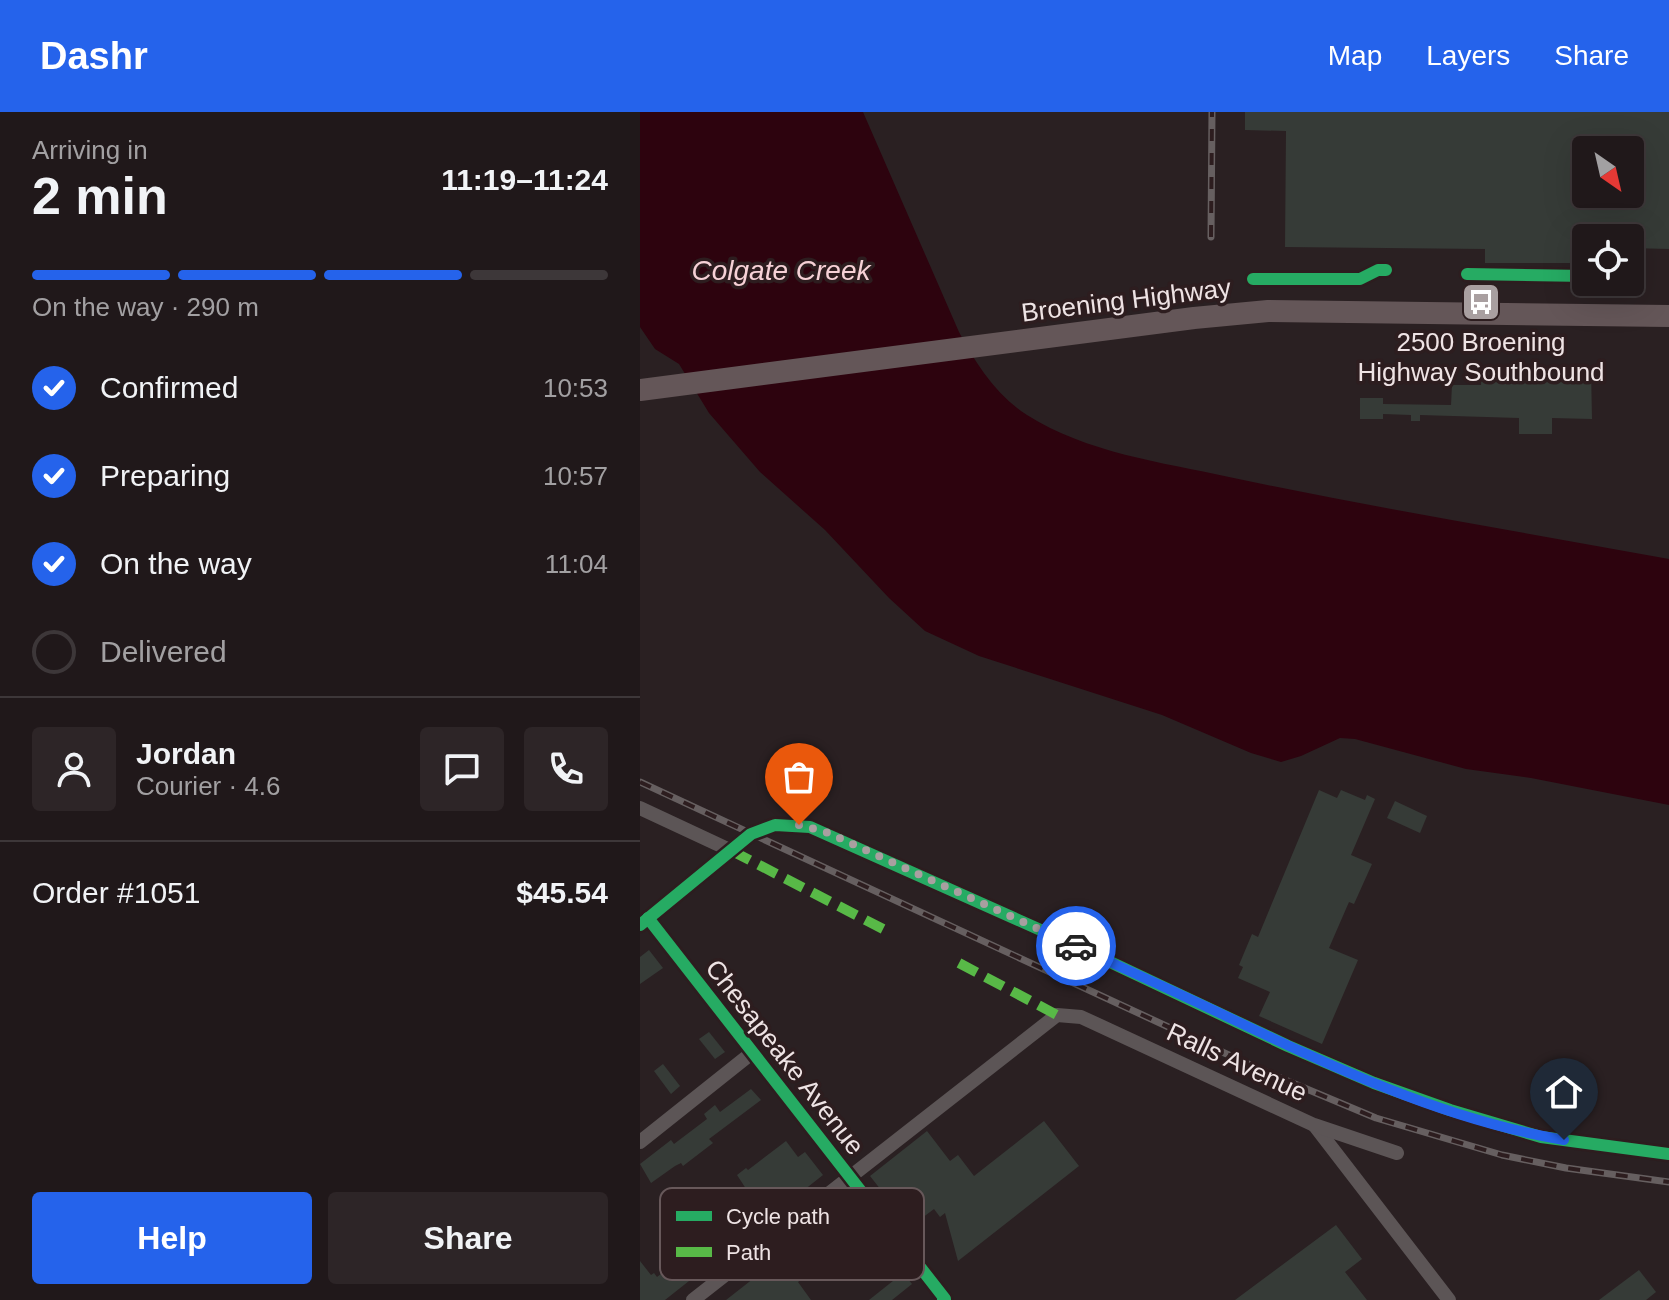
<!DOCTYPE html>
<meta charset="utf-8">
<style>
body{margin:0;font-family:Arial,sans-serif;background:#2d2527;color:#f1f3f6;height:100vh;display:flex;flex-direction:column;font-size:30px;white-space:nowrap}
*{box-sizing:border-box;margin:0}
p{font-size:26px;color:#a2a0a2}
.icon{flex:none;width:44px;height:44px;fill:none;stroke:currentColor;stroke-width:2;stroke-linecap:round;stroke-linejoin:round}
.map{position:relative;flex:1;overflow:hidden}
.details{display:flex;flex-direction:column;background:#20181a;width:640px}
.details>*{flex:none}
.needle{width:52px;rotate:146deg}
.controls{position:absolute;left:932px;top:24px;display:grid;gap:16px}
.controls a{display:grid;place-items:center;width:72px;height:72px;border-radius:8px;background:#20181a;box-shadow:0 8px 32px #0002,0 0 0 2px #3d3739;font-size:40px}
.pin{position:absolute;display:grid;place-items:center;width:68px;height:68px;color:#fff;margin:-82px -34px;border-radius:50% 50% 50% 0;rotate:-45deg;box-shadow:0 0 8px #0007}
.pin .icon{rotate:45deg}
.courier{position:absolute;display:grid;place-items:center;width:80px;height:80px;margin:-40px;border:6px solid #2563eb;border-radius:50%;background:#fff;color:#222;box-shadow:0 2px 10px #0007}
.head em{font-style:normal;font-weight:600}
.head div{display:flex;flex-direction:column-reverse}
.head{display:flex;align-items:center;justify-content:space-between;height:136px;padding:0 32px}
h1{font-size:52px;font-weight:600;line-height:60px}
.bar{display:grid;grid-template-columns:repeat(4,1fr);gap:12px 8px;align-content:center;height:96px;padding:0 32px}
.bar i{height:10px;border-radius:6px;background:#3d3739}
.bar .active{background:#2563eb}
.bar p{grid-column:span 4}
.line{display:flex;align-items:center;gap:20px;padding:0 32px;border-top:2px solid #3d3739}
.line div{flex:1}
.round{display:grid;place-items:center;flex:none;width:84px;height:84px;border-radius:8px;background:#2d2527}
ol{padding:0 32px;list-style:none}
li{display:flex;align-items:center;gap:24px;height:88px}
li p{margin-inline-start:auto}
li .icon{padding:8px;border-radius:50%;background:#2563eb;color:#fff;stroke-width:4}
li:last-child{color:#a2a0a2}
li i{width:44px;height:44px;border:4px solid #3d3739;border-radius:50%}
.action{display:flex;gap:16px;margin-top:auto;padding:16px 32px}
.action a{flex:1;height:92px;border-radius:8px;background:#2563eb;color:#fff;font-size:32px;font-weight:600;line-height:92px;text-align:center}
.action a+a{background:#2d2527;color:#f1f3f6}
header{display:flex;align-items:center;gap:48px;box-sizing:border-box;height:112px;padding:0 40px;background:#2563eb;color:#fff}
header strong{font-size:38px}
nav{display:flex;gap:44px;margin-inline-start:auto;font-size:28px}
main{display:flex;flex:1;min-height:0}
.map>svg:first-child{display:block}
.water{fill:#2d030e}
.building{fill:#363b37;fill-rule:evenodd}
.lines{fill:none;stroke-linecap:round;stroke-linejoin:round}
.street{stroke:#5c5556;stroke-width:14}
.primary{stroke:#645658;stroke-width:22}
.rail-casing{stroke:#665f60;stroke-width:7}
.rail{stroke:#2d1d1f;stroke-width:4;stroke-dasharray:12;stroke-linecap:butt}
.quiet{stroke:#58b947;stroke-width:10;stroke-dasharray:20 10;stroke-linecap:butt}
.cycleway-casing{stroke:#2d1d1f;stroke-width:17}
.cycleway{stroke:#26ab63;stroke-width:12}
.done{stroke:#a99fa0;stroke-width:8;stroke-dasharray:0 14.4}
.route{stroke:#2563eb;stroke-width:10}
.labels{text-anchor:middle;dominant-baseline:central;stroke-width:7;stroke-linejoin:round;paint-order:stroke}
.street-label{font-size:26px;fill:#eee3e4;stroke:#2d1d1f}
.poi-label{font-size:26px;fill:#eee3e4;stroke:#2d1d1f}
.water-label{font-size:28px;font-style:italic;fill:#f6d1d6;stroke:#2d1d1f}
.key{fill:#2d1d1f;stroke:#67585a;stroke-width:2}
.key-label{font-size:22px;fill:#eee3e4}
</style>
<header>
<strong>Dashr</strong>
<nav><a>Map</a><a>Layers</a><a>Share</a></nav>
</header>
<main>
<section class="details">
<div class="head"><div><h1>2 min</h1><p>Arriving in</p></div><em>11:19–11:24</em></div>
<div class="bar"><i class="active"></i><i class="active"></i><i class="active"></i><i></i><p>On the way · 290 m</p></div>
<ol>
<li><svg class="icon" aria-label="check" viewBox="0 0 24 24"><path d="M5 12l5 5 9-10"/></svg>Confirmed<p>10:53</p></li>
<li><svg class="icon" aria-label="check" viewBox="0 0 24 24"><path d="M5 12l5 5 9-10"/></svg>Preparing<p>10:57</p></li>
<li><svg class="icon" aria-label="check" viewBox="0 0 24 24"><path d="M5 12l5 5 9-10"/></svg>On the way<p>11:04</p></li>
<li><i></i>Delivered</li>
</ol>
<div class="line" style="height:144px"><a class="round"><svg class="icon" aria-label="person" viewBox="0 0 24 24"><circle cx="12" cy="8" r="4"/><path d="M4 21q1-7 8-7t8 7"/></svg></a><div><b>Jordan</b><p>Courier · 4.6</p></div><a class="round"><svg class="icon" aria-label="chat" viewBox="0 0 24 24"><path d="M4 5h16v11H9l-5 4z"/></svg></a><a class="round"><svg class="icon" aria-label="phone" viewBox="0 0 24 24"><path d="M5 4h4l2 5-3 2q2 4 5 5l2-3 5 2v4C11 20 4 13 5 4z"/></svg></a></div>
<div class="line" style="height:104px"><div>Order #1051</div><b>$45.54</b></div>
<div class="action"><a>Help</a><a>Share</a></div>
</section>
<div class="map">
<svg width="1029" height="1188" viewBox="0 0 1029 1188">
<rect width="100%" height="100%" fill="#2a2022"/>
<path class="water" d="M0 0H223L319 220C335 251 357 284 387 303 447 341 521 350 589 365 735 396 882 420 1029 447V693L891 666 826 657 715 627 700 626 661 644 641 650 611 641 522 603 339 544 285 519 249 486 185 418 120 360 69 301 39 252 15 237 0 215Z"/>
<g class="building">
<path d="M605 0H1029V137L990 136V126H946L943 151H845V137L645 135 646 19 605 18ZM946 38H990V82H946Z"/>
<path d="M882 254 911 255V259L951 258 952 307 912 306V322H879V306L780 303V309H771V303L743 302V307H720V286H743V292L811 293 812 273H841L842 258H882Z"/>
<path d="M679 678 697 686 701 678 725 688 727 683 735 687 711 743 732 752 714 792 709 790 689 836 718 848 682 932 619 904 630 880 598 866 603 855 599 853 612 822 618 825Z"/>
<path d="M755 689 787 704 780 721 747 706Z"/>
<path d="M9 838 23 856 0 872V845Z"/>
<path d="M69 920 85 940 75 947 59 927Z"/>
<path d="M23 952 40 974 31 982 14 959Z"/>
<path d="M111 977 121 988 69 1027 73 1031 43 1054 41 1051 35 1054 11 1071 0 1052 31 1028 34 1032 67 1007 64 1002 75 993 80 1000Z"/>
<path d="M404 1009 439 1054 318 1149 305 1101 300 1105 294 1097 270 1115 230 1064 287 1019 310 1049 318 1043 334 1064Z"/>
<path d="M146 1029 158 1045 165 1040 183 1063 25 1188H0V1149L11 1163 14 1161 17 1165 39 1148 33 1139 38 1136 25 1120 41 1107 59 1129 81 1112 82 1113 112 1086 97 1063 106 1056 108 1058Z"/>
<path d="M207 1093 238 1133 226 1142 209 1119 160 1164 162 1167 158 1170 171 1188H86Z"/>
<path d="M696 1113 722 1147 705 1160 727 1188H595Z"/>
<path d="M999 1158 1016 1180 1006 1188H959Z"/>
<path d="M263 1161 272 1172 252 1188H229Z"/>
</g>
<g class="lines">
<g class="street">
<path d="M0 696 92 739"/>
<path d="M8 806 305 1187 303 1188"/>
<path d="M0 813 111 722 135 713 170 715 432 832 648 934 734 971 810 998 901 1025 1029 1042"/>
<path d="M675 1014 809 1188"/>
<path d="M0 1030 113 940"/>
<path d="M53 1188 417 903 441 905 674 1013 757 1041"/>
</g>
<path class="primary" d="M0 278 554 206 628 199 1029 204"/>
<g class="rail-casing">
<g id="rail">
<path d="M571 125 572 0"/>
<path d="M0 670 619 957 736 1006 862 1043 926 1056 1029 1070"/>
</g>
</g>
<use href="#rail" class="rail"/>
<g class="quiet">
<path d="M92 739 245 818"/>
<path d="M319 851 417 903"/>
</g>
<g class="cycleway-casing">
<g id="cycleway">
<path d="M827 162 946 164"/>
<path d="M613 167H720L738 158H746"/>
<path d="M8 806 305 1187 303 1188"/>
<path d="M0 813 111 722 135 713 170 715 432 832 648 934 734 971 810 998 901 1025 1029 1042"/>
</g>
</g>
<use href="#cycleway" class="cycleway"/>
</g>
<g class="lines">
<path class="done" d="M159 713 186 720 436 834"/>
<path class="route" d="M436 834C480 855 525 875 569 896 682 950 799 1007 924 1028"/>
</g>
<defs>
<g id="bus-square" transform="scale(2)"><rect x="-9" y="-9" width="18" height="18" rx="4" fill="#a99fa0" stroke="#2d1d1f"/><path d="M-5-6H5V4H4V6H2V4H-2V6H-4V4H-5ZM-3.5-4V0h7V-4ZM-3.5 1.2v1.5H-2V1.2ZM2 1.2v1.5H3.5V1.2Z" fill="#fff"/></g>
</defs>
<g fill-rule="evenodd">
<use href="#bus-square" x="841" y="190"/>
</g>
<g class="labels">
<g class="street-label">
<text transform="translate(486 188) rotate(-7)">Broening Highway</text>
<text transform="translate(145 945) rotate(52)">Chesapeake Avenue</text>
<text transform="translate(597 950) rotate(25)">Ralls Avenue</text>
</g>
<g class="poi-label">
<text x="841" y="230">2500 Broening<tspan x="841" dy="30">Highway Southbound</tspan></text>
</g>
<g class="water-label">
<text x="141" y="158">Colgate Creek</text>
</g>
</g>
<rect x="20" y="1076" width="264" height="92" rx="12" class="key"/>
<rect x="36" y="1099" width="36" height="10" fill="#26ab63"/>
<rect x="36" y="1135" width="36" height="10" fill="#58b947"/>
<g class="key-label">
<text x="86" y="1112">Cycle path</text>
<text x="86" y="1148">Path</text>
</g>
</svg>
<div class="controls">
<a><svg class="needle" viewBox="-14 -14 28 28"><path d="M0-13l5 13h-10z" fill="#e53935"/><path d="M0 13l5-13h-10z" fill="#a2a0a2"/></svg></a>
<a><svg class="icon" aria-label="locate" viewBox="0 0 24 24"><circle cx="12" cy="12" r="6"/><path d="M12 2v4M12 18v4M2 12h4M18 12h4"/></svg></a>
</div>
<div class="pin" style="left:159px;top:713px;background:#ea580c"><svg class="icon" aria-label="bag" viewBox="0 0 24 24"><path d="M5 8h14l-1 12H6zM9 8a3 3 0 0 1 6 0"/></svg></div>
<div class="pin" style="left:924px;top:1028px;background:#1f2937"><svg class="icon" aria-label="home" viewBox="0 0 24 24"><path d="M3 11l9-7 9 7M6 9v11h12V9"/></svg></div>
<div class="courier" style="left:436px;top:834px"><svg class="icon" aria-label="car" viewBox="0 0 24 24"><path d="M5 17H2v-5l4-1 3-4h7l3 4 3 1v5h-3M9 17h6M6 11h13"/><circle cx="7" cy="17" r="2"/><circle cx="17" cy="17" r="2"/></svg></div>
</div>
</main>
